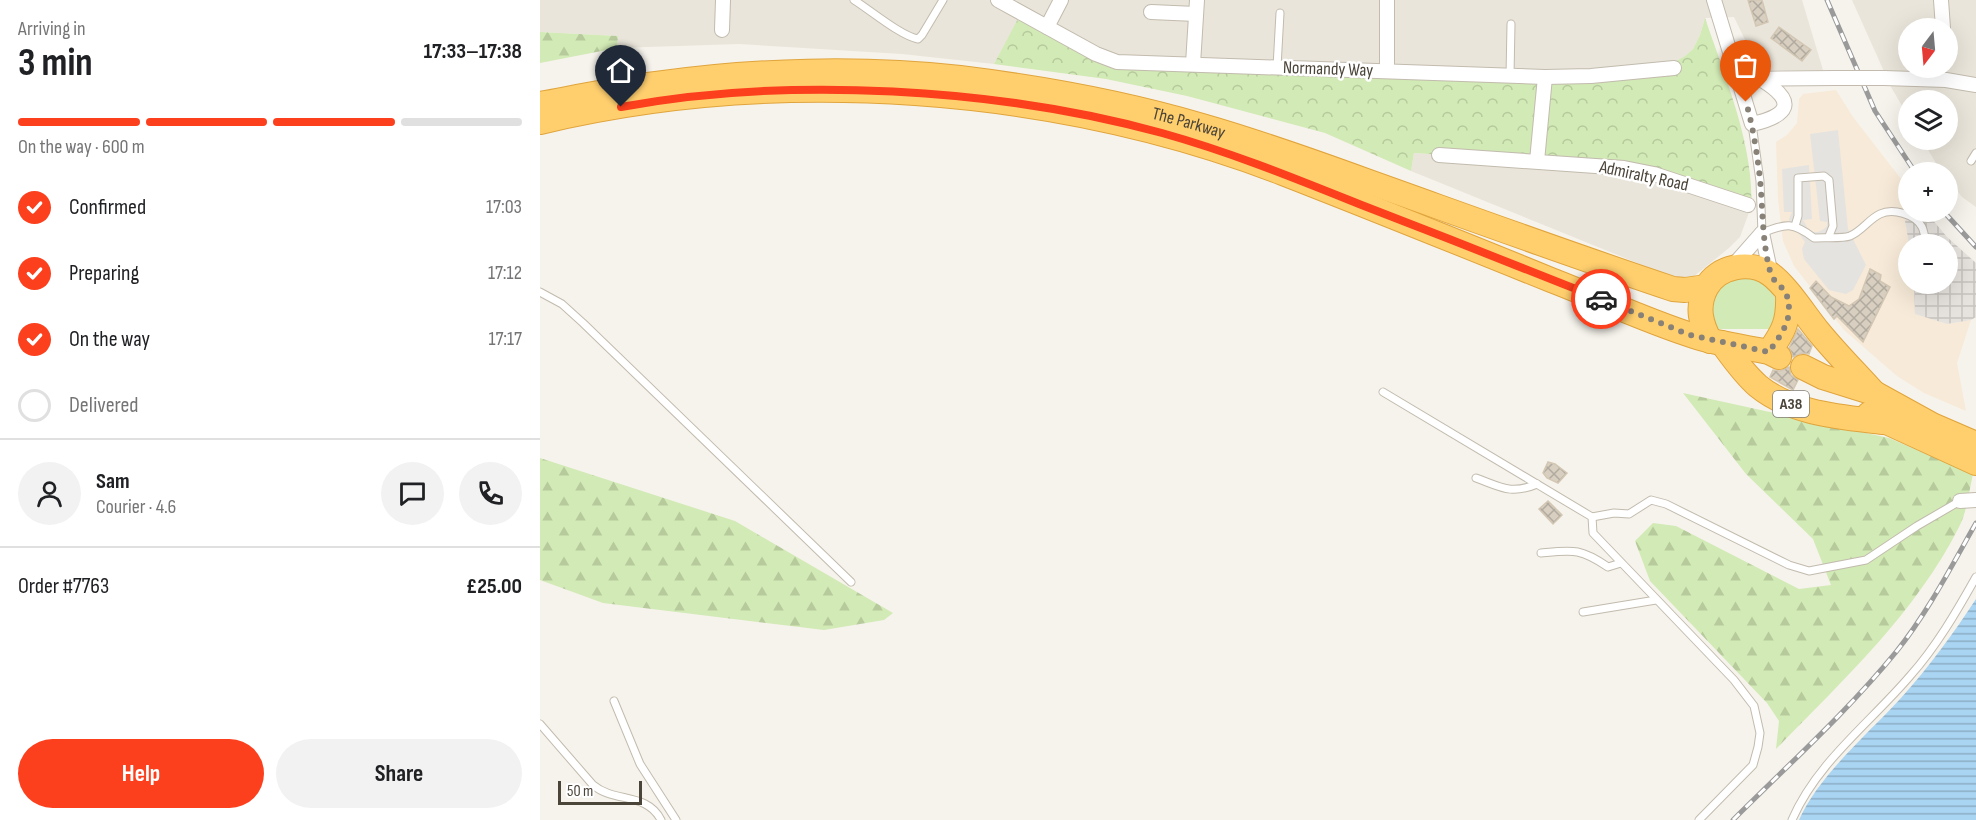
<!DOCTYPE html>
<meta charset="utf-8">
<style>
body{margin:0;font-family:"Sofia Sans Condensed",sans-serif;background:#f2f2f2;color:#202124;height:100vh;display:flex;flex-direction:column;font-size:22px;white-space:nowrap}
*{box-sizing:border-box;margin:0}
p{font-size:20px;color:#757577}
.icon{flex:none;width:33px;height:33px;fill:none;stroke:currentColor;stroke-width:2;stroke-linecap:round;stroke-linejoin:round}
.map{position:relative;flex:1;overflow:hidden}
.drawer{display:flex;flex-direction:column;background:#fff;width:540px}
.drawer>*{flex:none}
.needle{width:39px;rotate:196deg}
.tools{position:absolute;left:1358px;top:18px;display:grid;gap:12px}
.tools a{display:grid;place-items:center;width:60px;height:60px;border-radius:50%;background:#fff;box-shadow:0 6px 24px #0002;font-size:30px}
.scale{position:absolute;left:18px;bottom:15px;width:84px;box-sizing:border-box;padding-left:6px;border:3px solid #4b4439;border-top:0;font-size:16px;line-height:21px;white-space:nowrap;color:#4b4439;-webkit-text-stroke:4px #fff;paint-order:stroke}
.pin{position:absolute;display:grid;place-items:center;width:51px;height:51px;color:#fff;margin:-62px -26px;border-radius:50% 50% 50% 0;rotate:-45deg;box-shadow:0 0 6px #0007}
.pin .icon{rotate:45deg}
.courier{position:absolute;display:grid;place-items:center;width:60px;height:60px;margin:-30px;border:4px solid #fc3f1d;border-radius:50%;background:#fff;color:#222;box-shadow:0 2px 8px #0007}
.head em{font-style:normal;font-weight:700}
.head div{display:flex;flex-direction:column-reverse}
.head{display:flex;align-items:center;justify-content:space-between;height:102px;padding:0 18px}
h1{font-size:39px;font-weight:700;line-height:45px}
.bar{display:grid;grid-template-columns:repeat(4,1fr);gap:9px 6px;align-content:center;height:72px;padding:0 18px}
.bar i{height:8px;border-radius:4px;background:#e0e0e0}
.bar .on{background:#fc3f1d}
.bar p{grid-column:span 4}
.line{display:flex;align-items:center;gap:15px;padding:0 18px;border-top:2px solid #e0e0e0}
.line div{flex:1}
.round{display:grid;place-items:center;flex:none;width:63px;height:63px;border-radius:32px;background:#f2f2f2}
ol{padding:0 18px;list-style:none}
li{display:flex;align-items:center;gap:18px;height:66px}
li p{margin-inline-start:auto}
li .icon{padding:6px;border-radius:50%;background:#fc3f1d;color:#fff;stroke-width:4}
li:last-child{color:#757577}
li i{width:33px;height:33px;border:3px solid #e0e0e0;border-radius:50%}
.button{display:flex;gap:12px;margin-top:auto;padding:12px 18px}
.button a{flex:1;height:69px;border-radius:36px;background:#fc3f1d;color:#fff;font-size:24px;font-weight:700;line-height:69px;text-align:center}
.button a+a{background:#f2f2f2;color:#202124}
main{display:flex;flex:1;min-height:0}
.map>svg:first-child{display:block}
.residential{fill:#eae5da;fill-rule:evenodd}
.commercial{fill:#f7ead8}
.industrial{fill:url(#industrial-grid)}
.grass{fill:#d2eab5}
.forest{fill:url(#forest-firs)}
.park{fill:url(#park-crowns)}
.parking{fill:#e5e3e0}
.water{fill:url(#water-rules)}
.building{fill:url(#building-cross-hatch);stroke:#d3c7b4;stroke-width:1.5}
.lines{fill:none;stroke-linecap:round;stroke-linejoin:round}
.lane-casing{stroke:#c2bbae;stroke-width:9}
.street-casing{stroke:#c2bbae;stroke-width:16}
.highway-casing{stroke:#e0a43c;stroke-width:26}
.lane{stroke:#fff;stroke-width:7}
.street{stroke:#fff;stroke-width:14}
.highway{stroke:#ffcf6e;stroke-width:24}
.rail-casing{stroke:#9a9a9a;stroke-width:5}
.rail{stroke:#fff;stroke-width:3;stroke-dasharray:9;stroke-linecap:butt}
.street-bridge-casing{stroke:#c2bbae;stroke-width:16;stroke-linecap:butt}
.street-bridge{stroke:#fff;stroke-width:14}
.done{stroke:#878178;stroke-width:6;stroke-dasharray:0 10.8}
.route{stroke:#fc3f1d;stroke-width:8}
.labels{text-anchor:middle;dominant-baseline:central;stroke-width:5;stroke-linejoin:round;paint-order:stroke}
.shield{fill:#fff;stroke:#817c74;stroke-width:1.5}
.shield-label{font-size:16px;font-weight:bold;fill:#4b4439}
.street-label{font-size:18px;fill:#4b4439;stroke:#fff}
</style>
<main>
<section class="drawer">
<div class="head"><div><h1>3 min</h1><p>Arriving in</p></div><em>17:33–17:38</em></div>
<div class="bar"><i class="on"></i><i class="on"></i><i class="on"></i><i></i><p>On the way · 600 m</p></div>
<ol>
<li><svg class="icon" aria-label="check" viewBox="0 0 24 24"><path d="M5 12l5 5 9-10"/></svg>Confirmed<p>17:03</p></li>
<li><svg class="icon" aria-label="check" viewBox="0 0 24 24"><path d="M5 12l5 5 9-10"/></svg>Preparing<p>17:12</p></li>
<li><svg class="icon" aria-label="check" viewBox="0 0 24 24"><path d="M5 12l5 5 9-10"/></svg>On the way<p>17:17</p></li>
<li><i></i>Delivered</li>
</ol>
<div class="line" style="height:108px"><a class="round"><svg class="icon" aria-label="person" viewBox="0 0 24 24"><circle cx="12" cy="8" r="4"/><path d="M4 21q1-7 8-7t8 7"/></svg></a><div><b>Sam</b><p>Courier · 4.6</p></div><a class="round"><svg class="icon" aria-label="chat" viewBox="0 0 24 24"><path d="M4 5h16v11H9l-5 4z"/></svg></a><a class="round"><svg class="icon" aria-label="phone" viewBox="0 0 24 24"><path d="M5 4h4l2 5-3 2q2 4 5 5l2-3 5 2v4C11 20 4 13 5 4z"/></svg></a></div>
<div class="line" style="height:78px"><div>Order #7763</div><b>£25.00</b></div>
<div class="button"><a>Help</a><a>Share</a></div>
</section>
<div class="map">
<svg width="1436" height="820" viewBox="0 0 1436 820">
<defs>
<pattern id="industrial-grid" width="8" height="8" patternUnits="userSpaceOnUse" patternTransform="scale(1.5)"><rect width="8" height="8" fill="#e6e2dd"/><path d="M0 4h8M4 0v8" fill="none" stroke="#c7c3be"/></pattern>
<pattern id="forest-firs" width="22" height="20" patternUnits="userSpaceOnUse" patternTransform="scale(1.5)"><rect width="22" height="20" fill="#d2eab5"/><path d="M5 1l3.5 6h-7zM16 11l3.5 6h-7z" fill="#b6ca9c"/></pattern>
<pattern id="park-crowns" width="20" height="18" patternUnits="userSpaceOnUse" patternTransform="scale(1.5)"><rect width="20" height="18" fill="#d2eab5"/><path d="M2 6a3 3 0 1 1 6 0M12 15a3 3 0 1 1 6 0" fill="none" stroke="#b6ca9c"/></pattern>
<pattern id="water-rules" width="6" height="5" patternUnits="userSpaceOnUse" patternTransform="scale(1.5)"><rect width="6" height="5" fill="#a9d4f2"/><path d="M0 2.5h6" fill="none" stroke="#8caec5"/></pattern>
<pattern id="building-cross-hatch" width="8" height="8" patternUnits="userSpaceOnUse" patternTransform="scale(1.5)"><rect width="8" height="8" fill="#d8cfc1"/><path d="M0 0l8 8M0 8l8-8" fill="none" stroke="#b1aa9e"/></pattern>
</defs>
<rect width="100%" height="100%" fill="#f6f3ec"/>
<g class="residential">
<path d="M0 0H1262L1283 70H1223L1209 48 1194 17 1165 18 1160 35 1153 49 1145 56 1127 66 1005 77 577 62 482 13 454 64 362 54 199 44 77 48 78 36 0 32Z"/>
<path d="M1312 0H1436V207L1422 197 1407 178V172H1402L1399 168 1382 140H1407V100H1368V116L1351 87ZM1368 28H1407V68H1368Z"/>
<path d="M874 153 1061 165 1211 207 1200 237 1189 248 1153 277 1134 278 871 171Z"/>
</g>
<path class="commercial" d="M1296 90 1313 117 1368 188V209L1365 221 1369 244 1368 284H1374L1375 314 1407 324 1431 320 1417 363 1426 411 1384 393 1357 376 1304 330 1254 266 1243 241 1238 199 1236 142 1247 135 1257 123 1259 99 1263 94Z"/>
<path class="industrial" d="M1368 209V212H1386L1407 237 1436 263V317L1431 320 1407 324 1375 314 1374 284H1407V244H1369L1365 221Z"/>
<path class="grass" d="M1209 276C1238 292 1240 296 1233 329H1172L1171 294 1187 279Z"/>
<g class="forest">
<path d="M0 32 78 36 77 48 0 63Z"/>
<path d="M1143 393 1349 438 1433 474C1429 491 1427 512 1419 527 1375 614 1303 680 1236 749L1239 721 1227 703 1110 581 1095 541 1113 523 1136 526 1259 589 1291 585 1273 539 1206 474Z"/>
<path d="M0 458 195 521 353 613 344 620 284 630 63 603 0 580Z"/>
</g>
<path class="park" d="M481 13 577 62 1005 77 1127 66 1145 56 1153 49 1160 35 1165 18C1184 74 1215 148 1211 207L1114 174 997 161 874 153 871 171 785 133 647 96 566 79 454 64Z"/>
<path class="parking" d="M1298 130 1308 229 1326 265 1313 290 1306 294 1289 290 1264 259 1262 249 1265 242 1258 232 1250 229 1249 219 1252 212H1244L1242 169 1269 165 1272 219 1263 220 1268 229 1273 232H1278L1284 229 1287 226V222L1280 221 1270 134Z"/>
<path class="water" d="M1436 599V820H1259C1279 775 1328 734 1361 698 1389 667 1413 634 1436 599Z"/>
<g class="building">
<path d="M1208 0H1222L1228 22 1216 26Z"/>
<path d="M1239 27 1271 50 1262 61 1231 38Z"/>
<path d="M1330 269 1341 275 1340 281 1350 287 1323 342 1297 316 1294 319 1270 288 1276 281 1291 297 1309 306 1319 299Z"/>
<path d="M1258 329 1272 346 1269 354 1262 353 1253 357 1249 348Z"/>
<path d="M1249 367 1251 375 1258 380 1253 390 1230 377 1233 370 1240 371Z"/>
<path d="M1008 462 1015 464 1027 473 1018 483 1007 478 1003 473Z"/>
<path d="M1008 501 1022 515 1013 524 999 509Z"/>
</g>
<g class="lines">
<g class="lane-casing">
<g id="lane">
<path d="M314 0C330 10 361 36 378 39L382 35 403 0"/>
<path d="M737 67 740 13"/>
<path d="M970 76 971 24"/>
<path d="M1212 124 1220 181 1222 233C1246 223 1253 222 1274 238 1284 237 1302 239 1310 236 1322 231 1329 219 1340 214 1353 208 1375 214 1382 227 1384 231 1385 239 1387 244"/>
<path d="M1431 161 1436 153"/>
<path d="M1255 226 1258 216V178L1284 176 1289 180 1293 226 1289 236"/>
<path d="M0 292 22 304 43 323 311 582"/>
<path d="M843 392 1052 517 1053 533 1194 680 1214 706 1220 733 1218 747 1213 765 1159 820"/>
<path d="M936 478C961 487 971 495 997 484"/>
<path d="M1052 517 1074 513 1089 514 1111 500 1126 504 1249 565 1269 571 1326 560 1377 526 1420 501"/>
<path d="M1001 553C1033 550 1040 548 1068 567L1081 563"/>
<path d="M1043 612 1116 600"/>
<path d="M74 701 100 764 136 820"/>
<path d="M0 724 53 785C74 803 107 792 121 820"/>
<path d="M1252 820C1277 762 1330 723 1370 676 1396 647 1417 611 1436 577"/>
</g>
</g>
<g class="street-casing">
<g id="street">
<path d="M458 0 556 54 577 62 1005 77 1051 76 1134 68"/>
<path d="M847 0V71"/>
<path d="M1174 0 1212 124C1248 116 1258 102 1222 80"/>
<path d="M1401 0 1403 28"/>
<path d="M611 12 656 14"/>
<path d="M507 27 521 0"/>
<path d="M182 30 183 0"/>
<path d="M653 64 657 0"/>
<path d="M1344 78 1406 80 1436 85"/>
<path d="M1199 79 1295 78"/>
<path d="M899 155 1084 168 1114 174 1208 205"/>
<path d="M997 161 1005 77"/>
<path d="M1222 233 1231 275"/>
<path d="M1192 267 1222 233"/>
<path d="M1420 501 1436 500"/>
</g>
</g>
<g class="highway-casing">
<g id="highway">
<path id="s1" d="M0 104C38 97 77 89 116 84 214 70 322 67 420 78 501 88 584 103 662 126 718 142 774 162 829 182 930 218 1031 255 1133 289L1145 290 1166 287"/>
<path d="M0 122C238 65 515 85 743 173 833 208 922 244 1011 280 1058 298 1106 321 1154 336 1178 344 1204 347 1229 352L1239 357"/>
<path d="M1170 341C1161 324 1156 307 1166 288 1177 266 1210 260 1230 274 1246 285 1265 315 1278 331 1295 352 1315 372 1334 393"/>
<path d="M1182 343C1193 358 1204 374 1218 386 1252 414 1302 417 1343 422"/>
<path d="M1229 352C1244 331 1249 321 1248 295"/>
<path d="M1263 367 1283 377 1334 393 1392 425 1436 444"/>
<path d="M1329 414 1436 463"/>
</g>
</g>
<use href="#lane" class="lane"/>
<use href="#street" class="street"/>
<use href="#highway" class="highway"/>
<g class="rail-casing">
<g id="rail">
<path d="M1287 0 1335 111 1375 172"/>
<path d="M1404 212 1436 247"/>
<path d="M1193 820C1248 765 1307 712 1356 652 1388 612 1411 567 1436 523"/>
</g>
</g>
<use href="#rail" class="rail"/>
<g class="street-bridge-casing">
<path id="street-bridge" d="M1295 78H1344"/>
</g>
<use href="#street-bridge" class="street-bridge"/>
</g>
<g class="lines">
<path class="done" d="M1061 299 1150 335 1229 352C1237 340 1248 327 1249 311 1249 283 1235 289 1230 271 1222 241 1223 210 1220 179 1217 153 1213 127 1206 102"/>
<path class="route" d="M81 107C249 76 458 88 622 133 690 152 754 178 819 204 900 235 980 267 1061 299"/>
</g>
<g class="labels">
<rect class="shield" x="1233" y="391" width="36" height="26" rx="4.5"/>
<g class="shield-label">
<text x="1251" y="404">A38</text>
</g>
<g class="street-label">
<text transform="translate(788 69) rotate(2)">Normandy Way</text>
<text stroke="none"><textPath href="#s1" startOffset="656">The Parkway</textPath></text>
<text transform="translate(1104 176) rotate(12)">Admiralty Road</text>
</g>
</g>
</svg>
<div class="tools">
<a><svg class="needle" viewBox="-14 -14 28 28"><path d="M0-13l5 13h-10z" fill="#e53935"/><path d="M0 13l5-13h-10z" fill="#757577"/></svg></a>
<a><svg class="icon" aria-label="layers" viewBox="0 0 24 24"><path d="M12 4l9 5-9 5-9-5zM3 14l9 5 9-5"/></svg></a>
<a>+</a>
<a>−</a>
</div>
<div class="scale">50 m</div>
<div class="pin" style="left:1206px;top:102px;background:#ea580c"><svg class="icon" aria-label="bag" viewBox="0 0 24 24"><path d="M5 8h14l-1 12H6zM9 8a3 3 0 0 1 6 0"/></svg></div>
<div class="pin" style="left:81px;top:107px;background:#1f2937"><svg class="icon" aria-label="home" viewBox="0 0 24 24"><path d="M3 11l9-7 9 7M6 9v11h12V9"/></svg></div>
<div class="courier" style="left:1061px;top:299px"><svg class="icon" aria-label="car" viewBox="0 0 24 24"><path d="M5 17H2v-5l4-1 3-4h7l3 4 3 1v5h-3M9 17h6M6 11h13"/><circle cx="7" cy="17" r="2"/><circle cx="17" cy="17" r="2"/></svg></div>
</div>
</main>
